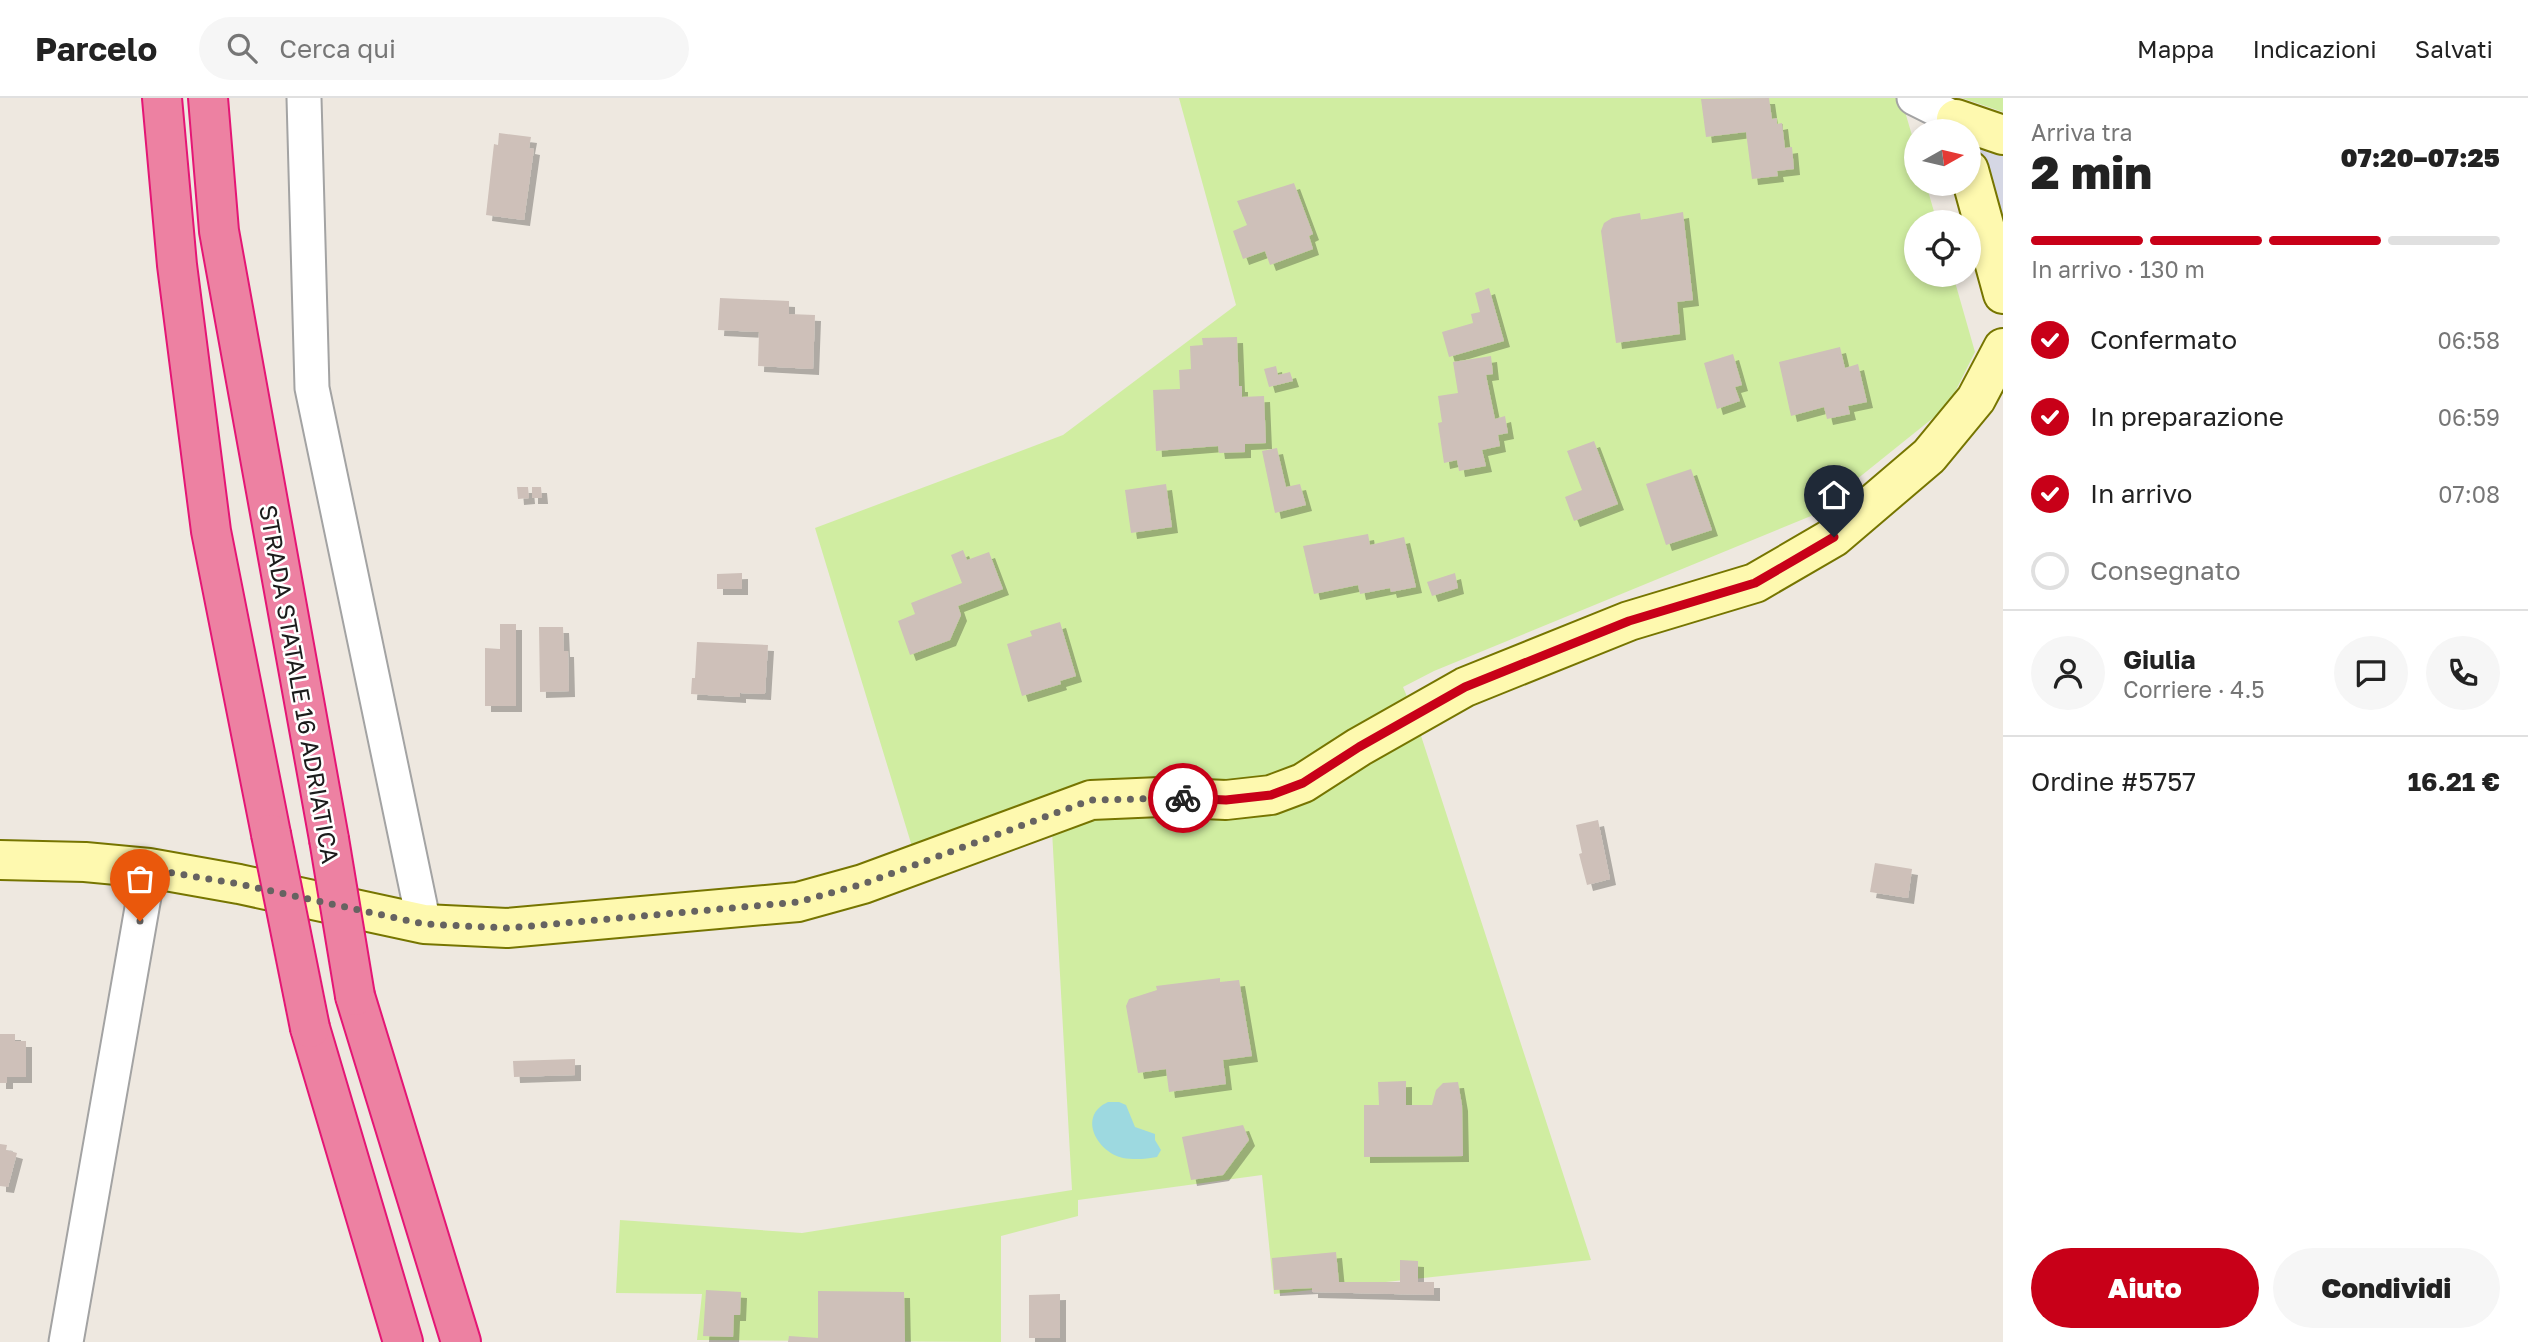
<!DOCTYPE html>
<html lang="it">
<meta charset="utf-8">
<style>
body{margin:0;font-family:"Golos Text",sans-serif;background:#f6f6f6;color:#222;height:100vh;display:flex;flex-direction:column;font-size:26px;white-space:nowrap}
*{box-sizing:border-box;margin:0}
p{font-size:23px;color:#767676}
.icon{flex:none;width:38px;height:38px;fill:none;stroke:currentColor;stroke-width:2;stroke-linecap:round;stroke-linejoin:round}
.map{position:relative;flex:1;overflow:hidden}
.side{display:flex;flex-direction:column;background:#fff;width:525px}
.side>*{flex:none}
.needle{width:46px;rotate:82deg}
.controls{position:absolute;left:1904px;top:21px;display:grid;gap:14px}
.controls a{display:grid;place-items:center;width:77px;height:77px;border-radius:50%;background:#fff;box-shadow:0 4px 10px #0003;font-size:35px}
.pin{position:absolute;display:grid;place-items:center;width:60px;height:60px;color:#fff;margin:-72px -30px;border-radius:50% 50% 50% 0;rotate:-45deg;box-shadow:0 0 7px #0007}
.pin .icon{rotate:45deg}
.courier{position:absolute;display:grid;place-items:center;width:70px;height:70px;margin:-35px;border:5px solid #c80018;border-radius:50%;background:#fff;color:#222;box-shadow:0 2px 9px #0007}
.headline em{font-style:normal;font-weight:800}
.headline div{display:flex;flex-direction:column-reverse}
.headline{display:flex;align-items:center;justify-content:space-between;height:119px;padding:0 28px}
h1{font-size:46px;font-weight:800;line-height:52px}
.bar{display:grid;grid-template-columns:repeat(4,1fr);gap:10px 7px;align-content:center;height:84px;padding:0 28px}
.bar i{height:9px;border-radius:5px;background:#e0e0e0}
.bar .selected{background:#c80018}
.bar p{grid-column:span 4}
.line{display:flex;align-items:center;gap:18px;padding:0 28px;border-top:2px solid #e0e0e0}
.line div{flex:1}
.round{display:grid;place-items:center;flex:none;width:74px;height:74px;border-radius:37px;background:#f6f6f6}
ol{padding:0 28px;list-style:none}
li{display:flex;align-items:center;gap:21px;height:77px}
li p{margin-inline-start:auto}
li .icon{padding:7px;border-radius:50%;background:#c80018;color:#fff;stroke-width:4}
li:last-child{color:#767676}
li i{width:38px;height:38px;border:4px solid #e0e0e0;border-radius:50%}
.action{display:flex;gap:14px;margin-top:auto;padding:14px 28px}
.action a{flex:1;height:80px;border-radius:42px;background:#c80018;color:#fff;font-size:28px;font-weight:800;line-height:80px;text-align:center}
.action a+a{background:#f6f6f6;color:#222}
header{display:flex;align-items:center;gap:42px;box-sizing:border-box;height:98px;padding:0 35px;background:#fff;border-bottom:2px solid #e0e0e0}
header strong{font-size:33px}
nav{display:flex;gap:38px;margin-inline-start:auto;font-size:24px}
.search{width:490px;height:63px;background:#f6f6f6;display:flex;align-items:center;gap:18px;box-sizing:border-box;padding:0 24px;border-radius:38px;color:#767676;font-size:26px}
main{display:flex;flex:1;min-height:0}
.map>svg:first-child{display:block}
.grass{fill:#d0eda1}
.plaza{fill:#d5d7e4}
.water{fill:#9dd9e0}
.building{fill:#cec0b9;filter:url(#shadow)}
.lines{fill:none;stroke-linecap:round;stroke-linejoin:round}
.street-casing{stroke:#a3a3a3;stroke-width:37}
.secondary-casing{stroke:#767500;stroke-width:42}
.highway-casing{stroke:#e41675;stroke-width:42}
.street{stroke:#fff;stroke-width:33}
.secondary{stroke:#fef9af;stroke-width:38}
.highway{stroke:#ed81a2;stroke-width:38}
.highway-bridge-casing{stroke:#e41675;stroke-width:42;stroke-linecap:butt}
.highway-bridge{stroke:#ed81a2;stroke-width:38}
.done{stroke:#666361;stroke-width:7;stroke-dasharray:0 12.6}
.route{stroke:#c80018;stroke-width:9}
.labels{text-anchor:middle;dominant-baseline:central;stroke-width:5;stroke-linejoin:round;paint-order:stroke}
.street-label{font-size:24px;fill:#1c1c1c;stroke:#fff}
</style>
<header>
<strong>Parcelo</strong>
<div class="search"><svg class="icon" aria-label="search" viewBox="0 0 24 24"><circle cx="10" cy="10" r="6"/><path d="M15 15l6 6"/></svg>Cerca qui</div>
<nav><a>Mappa</a><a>Indicazioni</a><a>Salvati</a></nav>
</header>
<main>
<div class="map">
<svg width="2003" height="1244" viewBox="0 0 2003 1244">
<defs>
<filter id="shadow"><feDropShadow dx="6" dy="6" stdDeviation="0" flood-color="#0004"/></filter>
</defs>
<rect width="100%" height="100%" fill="#eee8e0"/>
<g class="grass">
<path d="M1179 0H1901L1916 51V86H1926L1937 124H1916V177H1953L1975 254 1948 308 1811 418 1434 573 1403 589 1413 613 1591 1162 1274 1196 1262 1077 1078 1102V1118L1001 1138V1244L697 1242 702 1196 616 1195 620 1122 802 1135 1072 1092 1051 715 917 765 815 430 1063 337 1236 207Z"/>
<path d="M1962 0H2003V14Z"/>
</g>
<path class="plaza" d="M1971 40 2003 53V162Z"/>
<path class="water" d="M1108 1004H1119L1126 1007 1135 1029 1155 1036V1042L1161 1052 1157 1059C1147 1061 1134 1062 1123 1060 1097 1054 1077 1018 1108 1004Z"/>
<g class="building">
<path d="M1769 0 1772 21 1777 20V26L1782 25 1785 50 1792 49 1794 71 1777 73 1778 78 1752 81 1746 34 1706 39 1701 1Z"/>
<path d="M499 35 531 39 529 50 534 51 524 122 486 117 494 46 498 47Z"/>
<path d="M1294 85 1313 136 1309 138 1313 151 1270 167 1265 153 1243 161 1233 133 1247 127 1237 103Z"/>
<path d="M1683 114 1693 202 1677 204 1680 236 1616 245 1601 133 1604 125 1612 120 1640 115 1641 122Z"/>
<path d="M1489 190 1504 243 1449 259 1442 234 1473 225 1471 216 1480 214 1475 195Z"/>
<path d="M720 200 789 203V216L815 217 813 271 758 268 759 234 718 232Z"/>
<path d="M1237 239 1239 288H1242V299L1264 298 1266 345 1245 346V354L1219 355 1218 348 1156 353 1153 292 1180 291 1179 272 1191 271 1190 248 1203 247 1202 240Z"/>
<path d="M1840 249 1845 270 1858 266 1867 304 1848 308 1850 316 1827 321 1824 309 1791 318 1779 264Z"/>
<path d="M1733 256 1742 287 1735 289 1740 303 1717 311 1704 265Z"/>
<path d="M1491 258 1493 276 1486 277 1495 321 1505 318 1508 335 1498 337 1500 348 1482 352 1486 368 1459 373 1457 362 1444 365 1438 325 1442 324 1438 298 1458 295 1453 264Z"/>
<path d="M1276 268 1278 277 1290 274 1293 283 1269 289 1264 271Z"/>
<path d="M1594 343 1618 406 1574 423 1565 399 1582 392 1567 353Z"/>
<path d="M1277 350 1286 389 1300 386 1306 407 1275 415 1262 353Z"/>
<path d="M1691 371 1712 432 1666 447 1646 386Z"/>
<path d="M1166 386 1172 429 1131 435 1125 392Z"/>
<path d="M517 389H528L529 400 518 401Z"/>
<path d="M532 389H541L542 400H532Z"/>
<path d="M1368 436 1370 447 1404 439 1416 489 1391 494 1390 490 1360 496 1358 487 1314 496 1303 448Z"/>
<path d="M963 452 967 462 989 454 1003 491 958 508 961 517 950 542 910 557 898 523 915 516 911 505 962 485 951 457Z"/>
<path d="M742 475V491H717V476Z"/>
<path d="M1455 475 1458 490 1432 498 1427 484Z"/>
<path d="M1060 524 1076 578 1060 583 1061 586 1022 598 1007 546 1032 538 1030 533Z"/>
<path d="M500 526H516V608H485V550L500 551Z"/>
<path d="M539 529H563L564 553H568L569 593 540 594Z"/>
<path d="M697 544 768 547 765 596 740 595V599L691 596 692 580H695Z"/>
<path d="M1598 722 1610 781 1587 787 1579 756 1582 755 1576 727Z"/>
<path d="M1875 765 1912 771 1908 800 1870 794Z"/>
<path d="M1220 880V884L1239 882 1252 958 1223 962 1226 986 1169 994 1166 971 1138 975 1126 908 1129 901 1157 892 1156 888Z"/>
<path d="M0 936H15V943H26V979H7V985H0Z"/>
<path d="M575 961V977L514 979 513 963Z"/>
<path d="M1406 983V1007H1432L1436 992 1443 985 1458 984 1462 1007 1463 1058 1364 1059V1007H1379L1378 984Z"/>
<path d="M1243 1027 1249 1042 1223 1077 1191 1082 1182 1039Z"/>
<path d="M0 1046 7 1047 6 1052 17 1055 8 1089 0 1088Z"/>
<path d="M1336 1154 1339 1184H1400V1162L1418 1163V1184H1434V1197L1312 1194V1190L1274 1192 1272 1160Z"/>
<path d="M706 1192 741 1194 740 1217H734L733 1239 703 1238Z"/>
<path d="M818 1193 904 1194 905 1244H788L789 1238 818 1240Z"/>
<path d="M1060 1196V1240H1029V1197Z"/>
</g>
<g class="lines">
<g class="street-casing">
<g id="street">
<path d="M304 0 312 290 424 826"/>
<path d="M1914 0 1956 21"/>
<path d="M66 1244 149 770"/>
</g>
</g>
<g class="secondary-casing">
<g id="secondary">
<path d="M1958 33 1956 21 2003 37"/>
<path d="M1969 72 2003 196"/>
<path d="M0 762 85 764 149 770 239 786 424 826 507 830 798 804 863 786 1091 702 1160 699 1226 702 1271 697 1303 685 1359 649 1465 589 1629 523 1755 485 1834 439 1929 358 1976 301 2003 250"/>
</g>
</g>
<g class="highway-casing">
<g id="highway">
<path d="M162 0 177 167 211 433 271 736"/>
<path d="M208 0 219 133 329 741"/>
<path d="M355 898 461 1244"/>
<path d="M310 930 403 1244"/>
</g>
</g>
<use href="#street" class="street"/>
<use href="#secondary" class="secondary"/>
<use href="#highway" class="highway"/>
<g class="highway-bridge-casing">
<g id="highway-bridge">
<path d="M271 736 310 930"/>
<path d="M329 741 355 898"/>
</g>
</g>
<use href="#highway-bridge" class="highway-bridge"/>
</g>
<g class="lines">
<path class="done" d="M140 823 149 771 239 786 424 826 508 830 798 804 863 786 1091 702 1183 700"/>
<path class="route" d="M1183 700 1226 702 1271 697 1303 685 1359 649 1465 589 1629 523 1755 485 1834 439"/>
</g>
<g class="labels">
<g class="street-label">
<text transform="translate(300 586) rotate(80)">STRADA STATALE 16 ADRIATICA</text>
</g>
</g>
</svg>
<div class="controls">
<a><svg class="needle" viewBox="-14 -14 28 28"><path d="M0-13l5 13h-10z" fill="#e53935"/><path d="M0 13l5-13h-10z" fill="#767676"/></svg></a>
<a><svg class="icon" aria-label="locate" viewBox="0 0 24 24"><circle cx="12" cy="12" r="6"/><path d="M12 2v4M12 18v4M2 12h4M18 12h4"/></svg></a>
</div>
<div class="pin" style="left:140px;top:823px;background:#ea580c"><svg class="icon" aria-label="bag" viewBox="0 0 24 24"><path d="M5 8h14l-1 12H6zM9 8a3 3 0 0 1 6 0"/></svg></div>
<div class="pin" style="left:1834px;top:439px;background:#1f2937"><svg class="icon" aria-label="home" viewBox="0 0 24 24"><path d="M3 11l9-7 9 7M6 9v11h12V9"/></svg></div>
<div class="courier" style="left:1183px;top:700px"><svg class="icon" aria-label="bike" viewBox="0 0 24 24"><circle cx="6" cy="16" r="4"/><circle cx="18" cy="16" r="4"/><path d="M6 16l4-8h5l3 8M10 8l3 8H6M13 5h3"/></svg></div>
</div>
<section class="side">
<div class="headline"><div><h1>2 min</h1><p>Arriva tra</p></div><em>07:20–07:25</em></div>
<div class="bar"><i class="selected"></i><i class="selected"></i><i class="selected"></i><i></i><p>In arrivo · 130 m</p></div>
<ol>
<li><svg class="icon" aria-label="check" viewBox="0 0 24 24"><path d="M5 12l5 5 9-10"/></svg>Confermato<p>06:58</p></li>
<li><svg class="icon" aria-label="check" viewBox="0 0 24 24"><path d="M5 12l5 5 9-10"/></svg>In preparazione<p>06:59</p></li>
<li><svg class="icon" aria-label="check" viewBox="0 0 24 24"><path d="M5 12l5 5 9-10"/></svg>In arrivo<p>07:08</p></li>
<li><i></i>Consegnato</li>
</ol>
<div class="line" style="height:126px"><a class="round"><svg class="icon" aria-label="person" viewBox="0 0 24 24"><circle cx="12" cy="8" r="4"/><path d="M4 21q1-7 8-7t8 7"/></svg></a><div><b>Giulia</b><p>Corriere · 4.5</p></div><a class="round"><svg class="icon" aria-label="chat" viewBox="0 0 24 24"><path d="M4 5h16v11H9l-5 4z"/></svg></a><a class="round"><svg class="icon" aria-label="phone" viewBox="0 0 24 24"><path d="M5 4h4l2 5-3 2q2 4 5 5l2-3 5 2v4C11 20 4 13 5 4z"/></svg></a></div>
<div class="line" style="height:91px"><div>Ordine #5757</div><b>16.21 €</b></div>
<div class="action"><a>Aiuto</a><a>Condividi</a></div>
</section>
</main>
